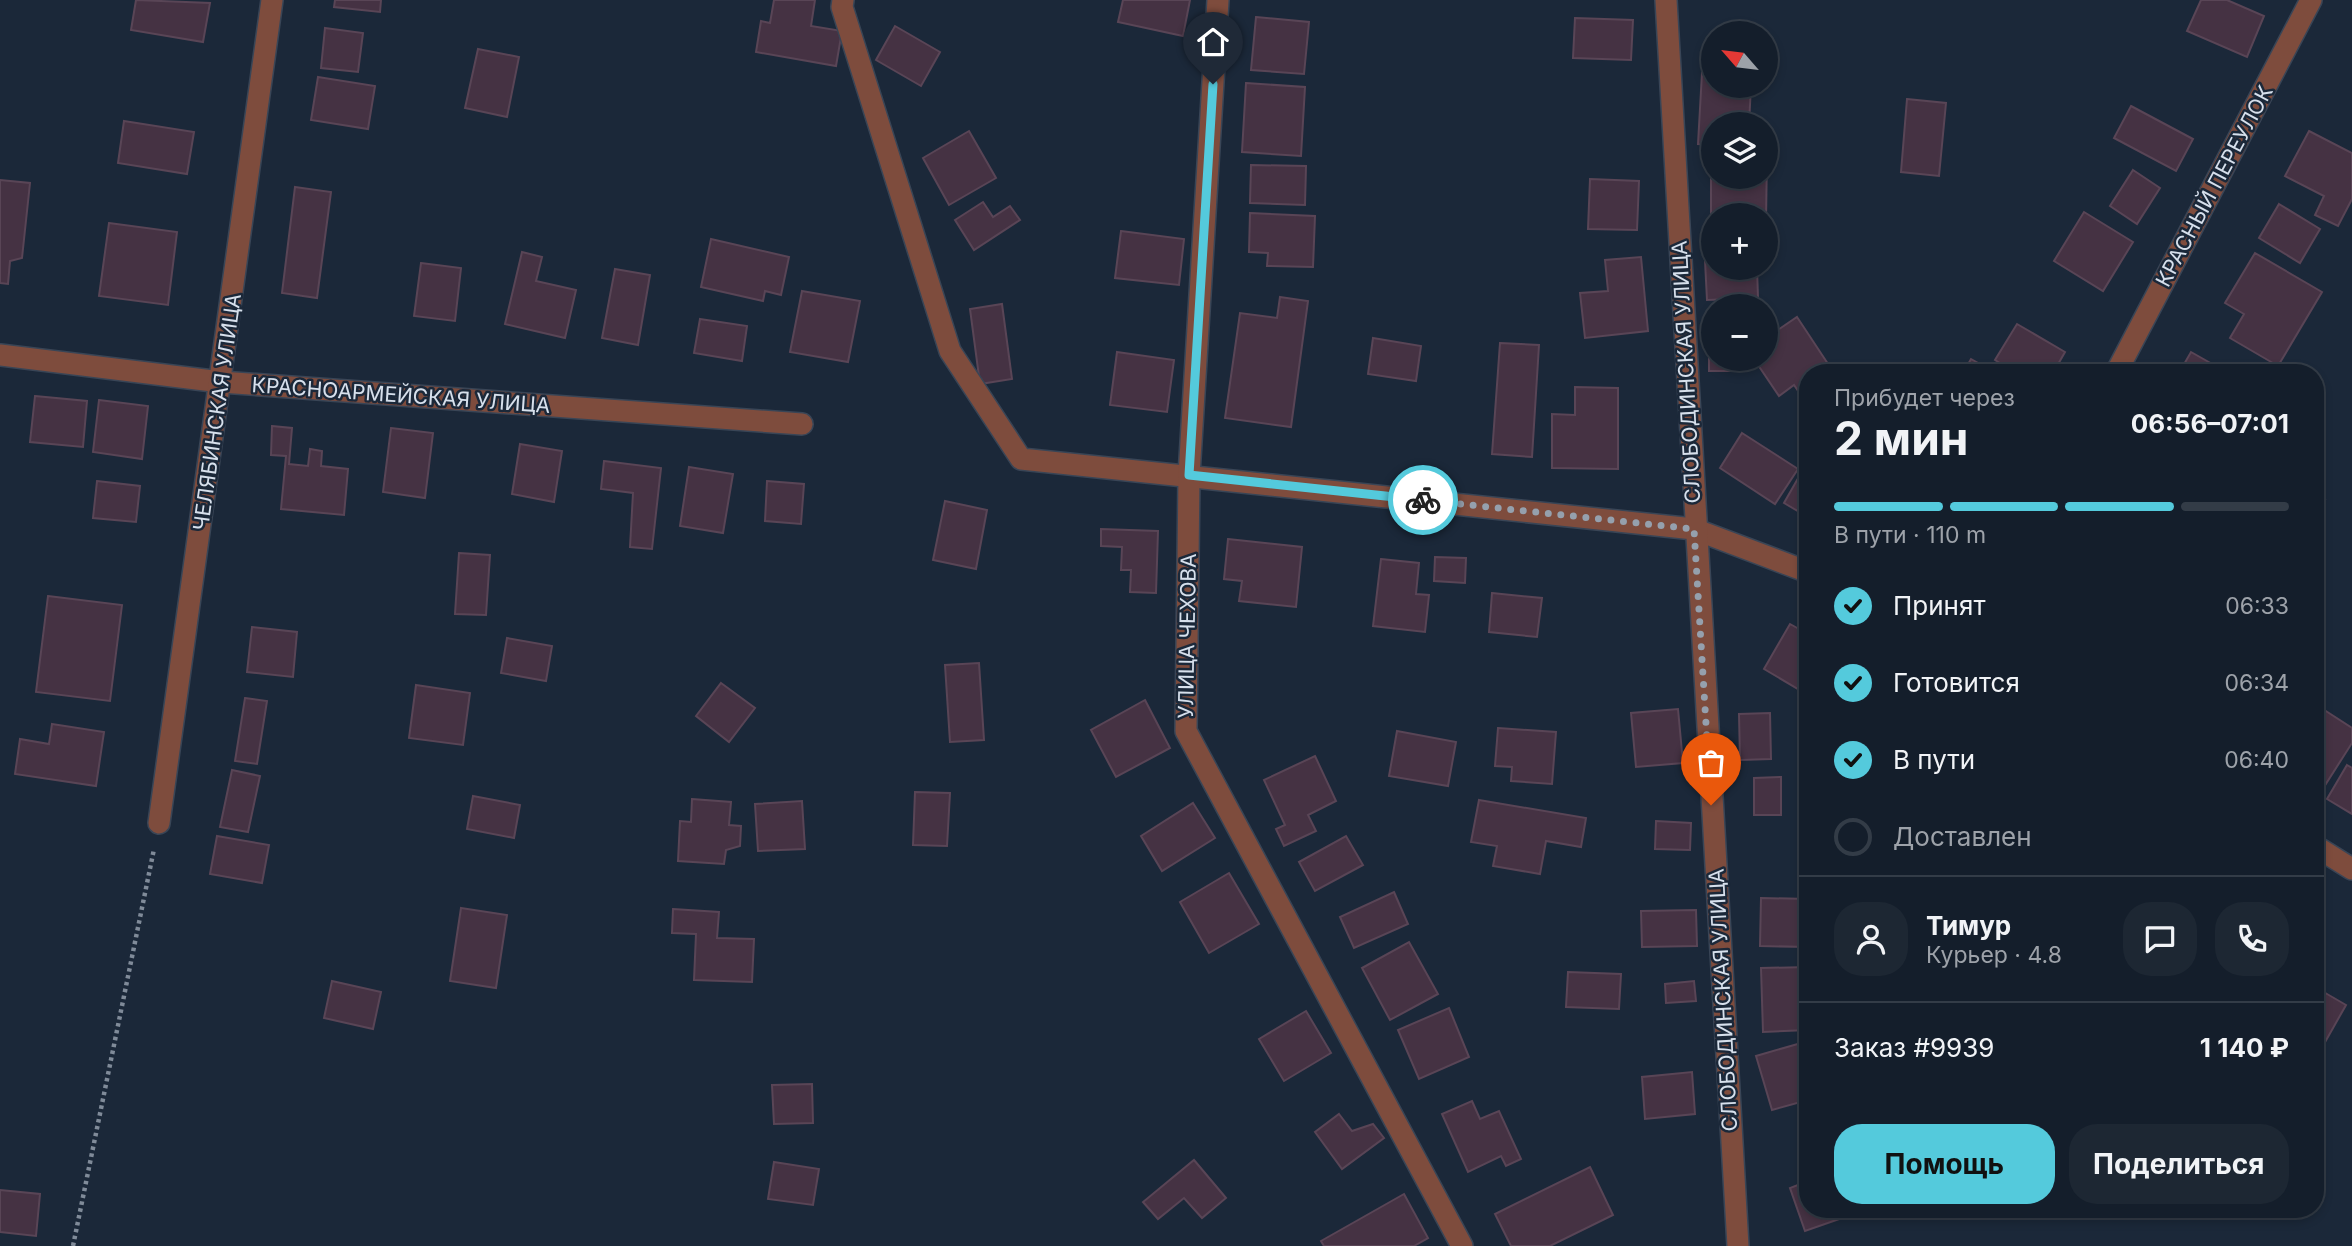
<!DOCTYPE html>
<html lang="ru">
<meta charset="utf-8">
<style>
body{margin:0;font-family:Inter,sans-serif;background:#1d2733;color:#f1f3f6;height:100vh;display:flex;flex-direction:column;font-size:26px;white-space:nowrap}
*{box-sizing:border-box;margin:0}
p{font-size:23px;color:#9da2a9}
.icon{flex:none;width:38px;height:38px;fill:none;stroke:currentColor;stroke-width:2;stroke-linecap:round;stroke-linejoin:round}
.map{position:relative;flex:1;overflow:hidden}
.side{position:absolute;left:1799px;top:364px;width:525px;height:854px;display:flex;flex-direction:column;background:#141e2b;border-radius:28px;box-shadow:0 4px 10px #0003,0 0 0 2px #333c47}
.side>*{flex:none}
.needle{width:46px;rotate:298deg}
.controls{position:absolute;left:1701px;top:21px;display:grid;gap:14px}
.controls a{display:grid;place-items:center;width:77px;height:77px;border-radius:50%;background:#141e2b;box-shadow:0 4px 10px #0003,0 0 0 2px #333c47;font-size:35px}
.pin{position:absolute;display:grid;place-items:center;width:60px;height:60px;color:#fff;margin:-72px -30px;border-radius:50% 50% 50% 0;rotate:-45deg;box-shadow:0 0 7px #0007}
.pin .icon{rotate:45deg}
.courier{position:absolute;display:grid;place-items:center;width:70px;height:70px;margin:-35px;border:5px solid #54cadc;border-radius:50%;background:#fff;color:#222;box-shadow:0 2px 9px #0007}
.overview em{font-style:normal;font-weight:700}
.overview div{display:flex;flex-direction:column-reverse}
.overview{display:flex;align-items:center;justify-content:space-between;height:119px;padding:0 35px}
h1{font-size:46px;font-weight:700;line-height:52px}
.bar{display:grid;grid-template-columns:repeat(4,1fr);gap:10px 7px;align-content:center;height:84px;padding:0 35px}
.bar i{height:9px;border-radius:5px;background:#333c47}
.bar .current{background:#54cadc}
.bar p{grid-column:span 4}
.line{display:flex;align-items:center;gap:18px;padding:0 35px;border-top:2px solid #333c47}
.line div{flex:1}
.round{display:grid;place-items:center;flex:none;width:74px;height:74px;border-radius:28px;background:#1d2733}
ol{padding:0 35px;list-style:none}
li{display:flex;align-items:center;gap:21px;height:77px}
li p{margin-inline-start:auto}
li .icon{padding:7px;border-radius:50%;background:#54cadc;color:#111;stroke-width:4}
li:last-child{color:#9da2a9}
li i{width:38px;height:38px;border:4px solid #333c47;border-radius:50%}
.cta{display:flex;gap:14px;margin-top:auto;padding:14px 35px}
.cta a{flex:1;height:80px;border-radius:28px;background:#54cadc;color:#111;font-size:28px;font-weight:700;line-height:80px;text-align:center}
.cta a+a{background:#1d2733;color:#f1f3f6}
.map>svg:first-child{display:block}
.building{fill:#453243;stroke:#594556;stroke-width:2}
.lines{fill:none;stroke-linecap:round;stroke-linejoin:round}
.minor-casing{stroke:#394556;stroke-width:24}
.path{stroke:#808b99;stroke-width:4.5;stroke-dasharray:3.5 3.5;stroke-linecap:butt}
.minor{stroke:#7e4c3d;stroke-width:21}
.done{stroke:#95a0ad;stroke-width:7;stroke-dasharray:0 12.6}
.route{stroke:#54cadc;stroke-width:9}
.labels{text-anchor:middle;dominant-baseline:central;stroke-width:5;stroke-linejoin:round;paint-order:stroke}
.street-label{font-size:21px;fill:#d7e0ec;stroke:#1b2839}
</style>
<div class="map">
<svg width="2352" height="1246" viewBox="0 0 2352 1246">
<rect width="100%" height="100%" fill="#1b2839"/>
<g class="building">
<path d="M136 0 210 3 203 42 131 30Z"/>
<path d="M335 0H381L380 12 334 7Z"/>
<path d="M774 0H815L811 26 842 31 836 66 756 52 761 21 770 23Z"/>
<path d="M1123 0H1190L1183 36 1118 22Z"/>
<path d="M2201 0H2227L2264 16 2247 57 2187 31Z"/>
<path d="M1256 17 1309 22 1304 74 1251 70Z"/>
<path d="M1575 18 1633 20 1631 60 1573 58Z"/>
<path d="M895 26 940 52 921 86 876 60Z"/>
<path d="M325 28 363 33 358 72 321 68Z"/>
<path d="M478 49 519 57 507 117 465 108Z"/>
<path d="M1702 73H1713V86H1751L1749 124H1713V145L1698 144Z"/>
<path d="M318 77 375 86 368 129 311 120Z"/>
<path d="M1246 83 1305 87 1301 156 1242 152Z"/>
<path d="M1907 99 1946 103 1939 176 1901 172Z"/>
<path d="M2131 106 2193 139 2176 171 2114 138Z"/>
<path d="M124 121 194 132 187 174 118 163Z"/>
<path d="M969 131 996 178 949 205 923 158Z"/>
<path d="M2309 131 2352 153V199L2338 226 2315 215 2324 196 2285 176Z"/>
<path d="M1767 155 1766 221V215H1713L1711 221V156H1713V177H1766Z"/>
<path d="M1251 165 1306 166 1305 205 1250 203Z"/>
<path d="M2133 170 2160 188 2137 224 2110 206Z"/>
<path d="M1590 179 1639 181 1637 230 1588 229Z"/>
<path d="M0 180 30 183 22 258 10 261 8 284 0 283Z"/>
<path d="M295 187 331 192 317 298 282 293Z"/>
<path d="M983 202 993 217 1010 206 1020 220 974 250 955 220Z"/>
<path d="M2279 204 2320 229 2300 263 2259 238Z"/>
<path d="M2084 212 2133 242 2103 291 2054 261Z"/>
<path d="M1250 213 1315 216 1313 267 1267 266 1268 253 1249 252Z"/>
<path d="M109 223 177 232 168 305 99 296Z"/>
<path d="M1121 231 1184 239 1179 285 1115 278Z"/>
<path d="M711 239 789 257 781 295 765 291 763 301 701 287Z"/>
<path d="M1704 241H1713V268H1757L1758 298 1707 300Z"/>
<path d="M522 252 542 257 536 281 576 290 565 338 505 324Z"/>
<path d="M2255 253 2322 292 2278 366 2230 338 2244 314 2225 303Z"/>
<path d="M1641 257 1648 331 1585 338 1580 293 1608 291 1605 260Z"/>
<path d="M421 263 461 268 455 321 414 316Z"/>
<path d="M615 269 650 275 638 345 602 338Z"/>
<path d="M802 291 860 301 848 362 790 352Z"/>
<path d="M1280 297 1308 301 1291 427 1225 418 1240 313 1277 318Z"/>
<path d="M1002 304 1012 379 980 384 970 309Z"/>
<path d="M1797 317 1834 373H1808L1807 404 1794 385 1779 396 1754 359H1766V338Z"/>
<path d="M700 319 747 326 742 361 694 353Z"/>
<path d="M2017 324 2065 352 2053 373H2016L1995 360Z"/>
<path d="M1373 338 1421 346 1416 381 1368 374Z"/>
<path d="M1500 343 1539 345 1532 457 1492 454Z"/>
<path d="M1713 344V359H1740V371H1709V345Z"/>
<path d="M1117 352 1174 360 1167 412 1110 405Z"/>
<path d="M2191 352 2228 373H2179Z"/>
<path d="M1971 359 1996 373H1963Z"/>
<path d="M1575 387 1618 388V469L1552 468V414L1575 415Z"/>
<path d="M35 396 87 401 83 447 30 442Z"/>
<path d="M99 400 148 406 142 459 93 452Z"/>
<path d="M272 426 292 428 289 464 308 466 310 449 322 451 321 466 348 469 344 515 281 509 286 456 271 455Z"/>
<path d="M391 428 433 433 425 498 383 492Z"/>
<path d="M1742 433 1798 469 1775 504 1720 468Z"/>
<path d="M520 444 562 451 554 502 512 494Z"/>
<path d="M604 461 661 468 652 549 630 547 633 493 601 489Z"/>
<path d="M689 467 733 474 723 533 680 526Z"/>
<path d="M1801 473 1808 477V517L1784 503Z"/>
<path d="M97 481 140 486 136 522 93 518Z"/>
<path d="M767 481 804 484 801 524 765 521Z"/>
<path d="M2315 495 2325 500 2315 518Z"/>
<path d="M945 501 987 510 976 569 933 560Z"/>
<path d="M1101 529 1158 531 1156 593 1130 592 1131 570H1121L1122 547 1101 546Z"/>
<path d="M1228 539 1302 547 1296 607 1239 601 1242 581 1224 579Z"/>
<path d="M459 553 490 555 486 615 455 614Z"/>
<path d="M1435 557 1466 558 1465 583 1434 581Z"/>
<path d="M1381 559 1419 563 1416 594 1429 595 1425 632 1373 626Z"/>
<path d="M1492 593 1542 598 1537 637 1489 632Z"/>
<path d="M48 596 122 605 110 701 36 692Z"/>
<path d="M1790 624 1808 634V695L1764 669Z"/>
<path d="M252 627 297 632 293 677 247 672Z"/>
<path d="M507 638 552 646 546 681 501 673Z"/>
<path d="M979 663 984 740 950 742 945 665Z"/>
<path d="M721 683 755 708 729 742 696 716Z"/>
<path d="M416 685 470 693 463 745 409 738Z"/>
<path d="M245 698 267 701 257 764 235 761Z"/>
<path d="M1145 700 1170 748 1116 777 1091 730Z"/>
<path d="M2315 704 2352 728V743L2315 801Z"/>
<path d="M1678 709 1683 763 1636 767 1631 713Z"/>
<path d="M1770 713 1771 759 1740 760 1739 714Z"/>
<path d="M52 724 104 732 96 786 15 774 20 739 49 744Z"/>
<path d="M1498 728 1556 732 1552 784 1511 781 1512 767 1495 766Z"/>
<path d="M1397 731 1456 742 1448 786 1389 776Z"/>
<path d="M1315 756 1336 801 1308 815 1316 831 1284 846 1276 829 1285 825 1264 780Z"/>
<path d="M2347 765 2352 768V814L2327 799Z"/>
<path d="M232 770 260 776 248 832 220 827Z"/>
<path d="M1781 777V815H1754V778Z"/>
<path d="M915 792 950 793 947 846 913 845Z"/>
<path d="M473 796 520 805 514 838 467 829Z"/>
<path d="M692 799 731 802 729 825 741 826 740 846 726 850 724 864 678 861 680 821 691 822Z"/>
<path d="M1479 800 1586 818 1581 847 1546 841 1540 874 1493 866 1497 846 1471 842Z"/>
<path d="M802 801 805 849 758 851 755 804Z"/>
<path d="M1193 803 1215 838 1162 871 1141 836Z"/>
<path d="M1656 821 1691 823 1690 850 1655 849Z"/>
<path d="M217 836 269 845 262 883 210 874Z"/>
<path d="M1346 836 1363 865 1315 891 1299 862Z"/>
<path d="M1229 873 1259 924 1209 953 1180 902Z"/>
<path d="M1394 892 1408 924 1354 948 1340 917Z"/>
<path d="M1761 898 1808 899V947L1760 946Z"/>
<path d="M461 908 507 915 496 988 450 981Z"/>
<path d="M673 909 719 912 717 938 754 939 752 982 694 980 696 934 672 933Z"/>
<path d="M1696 910 1697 946 1642 947 1641 911Z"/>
<path d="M1409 942 1438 994 1390 1020 1362 968Z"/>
<path d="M1808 967V1030L1763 1032 1761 968Z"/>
<path d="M1568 972 1621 974 1619 1009 1566 1007Z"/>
<path d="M332 981 381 992 373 1029 324 1018Z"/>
<path d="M1694 981 1696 1001 1666 1003 1665 984Z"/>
<path d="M2315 987 2346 1005 2315 1060Z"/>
<path d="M1449 1008 1469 1057 1419 1079 1398 1030Z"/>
<path d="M1306 1011 1331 1053 1284 1081 1259 1039Z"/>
<path d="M1808 1041V1100L1772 1110 1756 1056Z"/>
<path d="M1692 1072 1695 1114 1645 1119 1642 1077Z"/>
<path d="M812 1084 813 1123 774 1124 772 1085Z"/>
<path d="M1472 1101 1480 1119 1499 1111 1521 1159 1506 1166 1501 1156 1468 1172 1442 1114Z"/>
<path d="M1339 1114 1352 1131 1373 1124 1384 1138 1342 1169 1315 1132Z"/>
<path d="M1194 1160 1226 1198 1202 1218 1184 1198 1158 1219 1143 1202Z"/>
<path d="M774 1162 819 1169 813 1205 768 1199Z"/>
<path d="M1590 1167 1613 1215 1550 1246H1511L1495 1214Z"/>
<path d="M1808 1181V1209L1865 1210 1805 1231 1790 1188Z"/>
<path d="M0 1190 40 1194 36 1236 0 1232Z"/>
<path d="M1404 1194 1428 1238 1414 1246H1324L1321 1241Z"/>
</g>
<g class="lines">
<g class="minor-casing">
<g id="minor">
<path d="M843 0 842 7 950 351 1021 459 1694 529 1808 572"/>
<path d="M1218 0 1189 475 1186 731 1462 1246"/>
<path d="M1666 0 1738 1246"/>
<path d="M0 355 221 382 802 424"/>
<path d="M2116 373 2311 0"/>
<path d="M159 823 272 0"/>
<path d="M2315 846 2352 869"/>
</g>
</g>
<path class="path" d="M73 1246 154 849"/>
<use href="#minor" class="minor"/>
</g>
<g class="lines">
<path class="done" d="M1423 500 1694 529 1711 805"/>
<path class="route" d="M1213 84 1189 475 1423 500"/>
</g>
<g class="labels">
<g class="street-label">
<text transform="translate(2214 186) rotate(-62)">КРАСНЫЙ ПЕРЕУЛОК</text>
<text transform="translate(1686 372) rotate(-93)">СЛОБОДИНСКАЯ УЛИЦА</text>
<text transform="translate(401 395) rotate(4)">КРАСНОАРМЕЙСКАЯ УЛИЦА</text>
<text transform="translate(217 412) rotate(-82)">ЧЕЛЯБИНСКАЯ УЛИЦА</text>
<text transform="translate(1187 636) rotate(-89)">УЛИЦА ЧЕХОВА</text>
<text transform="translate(1723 1000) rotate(-93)">СЛОБОДИНСКАЯ УЛИЦА</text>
</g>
</g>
</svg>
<div class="controls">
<a><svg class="needle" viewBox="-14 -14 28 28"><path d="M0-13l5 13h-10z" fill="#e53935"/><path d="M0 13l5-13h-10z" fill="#9da2a9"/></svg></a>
<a><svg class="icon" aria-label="layers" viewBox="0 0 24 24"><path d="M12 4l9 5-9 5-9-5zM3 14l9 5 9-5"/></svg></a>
<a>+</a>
<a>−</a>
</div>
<div class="pin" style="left:1711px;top:805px;background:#ea580c"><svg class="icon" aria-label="bag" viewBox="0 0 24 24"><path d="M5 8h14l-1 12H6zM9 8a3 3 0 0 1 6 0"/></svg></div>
<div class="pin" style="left:1213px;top:84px;background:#1f2937"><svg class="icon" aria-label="home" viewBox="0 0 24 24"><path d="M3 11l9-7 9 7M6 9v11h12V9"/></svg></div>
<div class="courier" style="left:1423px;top:500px"><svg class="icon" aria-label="bike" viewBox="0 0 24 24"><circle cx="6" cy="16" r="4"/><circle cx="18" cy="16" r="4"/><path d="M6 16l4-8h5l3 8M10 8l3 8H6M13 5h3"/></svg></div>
<section class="side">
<div class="overview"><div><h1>2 мин</h1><p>Прибудет через</p></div><em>06:56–07:01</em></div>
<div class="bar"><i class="current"></i><i class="current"></i><i class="current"></i><i></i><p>В пути · 110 m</p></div>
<ol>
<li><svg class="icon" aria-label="check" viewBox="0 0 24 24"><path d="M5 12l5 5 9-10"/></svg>Принят<p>06:33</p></li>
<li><svg class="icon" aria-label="check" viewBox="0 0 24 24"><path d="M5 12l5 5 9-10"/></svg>Готовится<p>06:34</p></li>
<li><svg class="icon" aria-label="check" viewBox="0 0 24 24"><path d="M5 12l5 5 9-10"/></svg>В пути<p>06:40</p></li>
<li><i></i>Доставлен</li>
</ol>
<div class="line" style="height:126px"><a class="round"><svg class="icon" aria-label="person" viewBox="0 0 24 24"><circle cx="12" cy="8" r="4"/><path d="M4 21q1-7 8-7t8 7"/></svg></a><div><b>Тимур</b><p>Курьер · 4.8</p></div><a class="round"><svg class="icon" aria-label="chat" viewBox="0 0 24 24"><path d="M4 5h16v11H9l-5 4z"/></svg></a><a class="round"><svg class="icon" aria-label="phone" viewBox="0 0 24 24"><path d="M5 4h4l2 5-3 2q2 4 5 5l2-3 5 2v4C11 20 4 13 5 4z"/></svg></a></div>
<div class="line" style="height:91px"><div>Заказ #9939</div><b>1 140 ₽</b></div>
<div class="cta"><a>Помощь</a><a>Поделиться</a></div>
</section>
</div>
